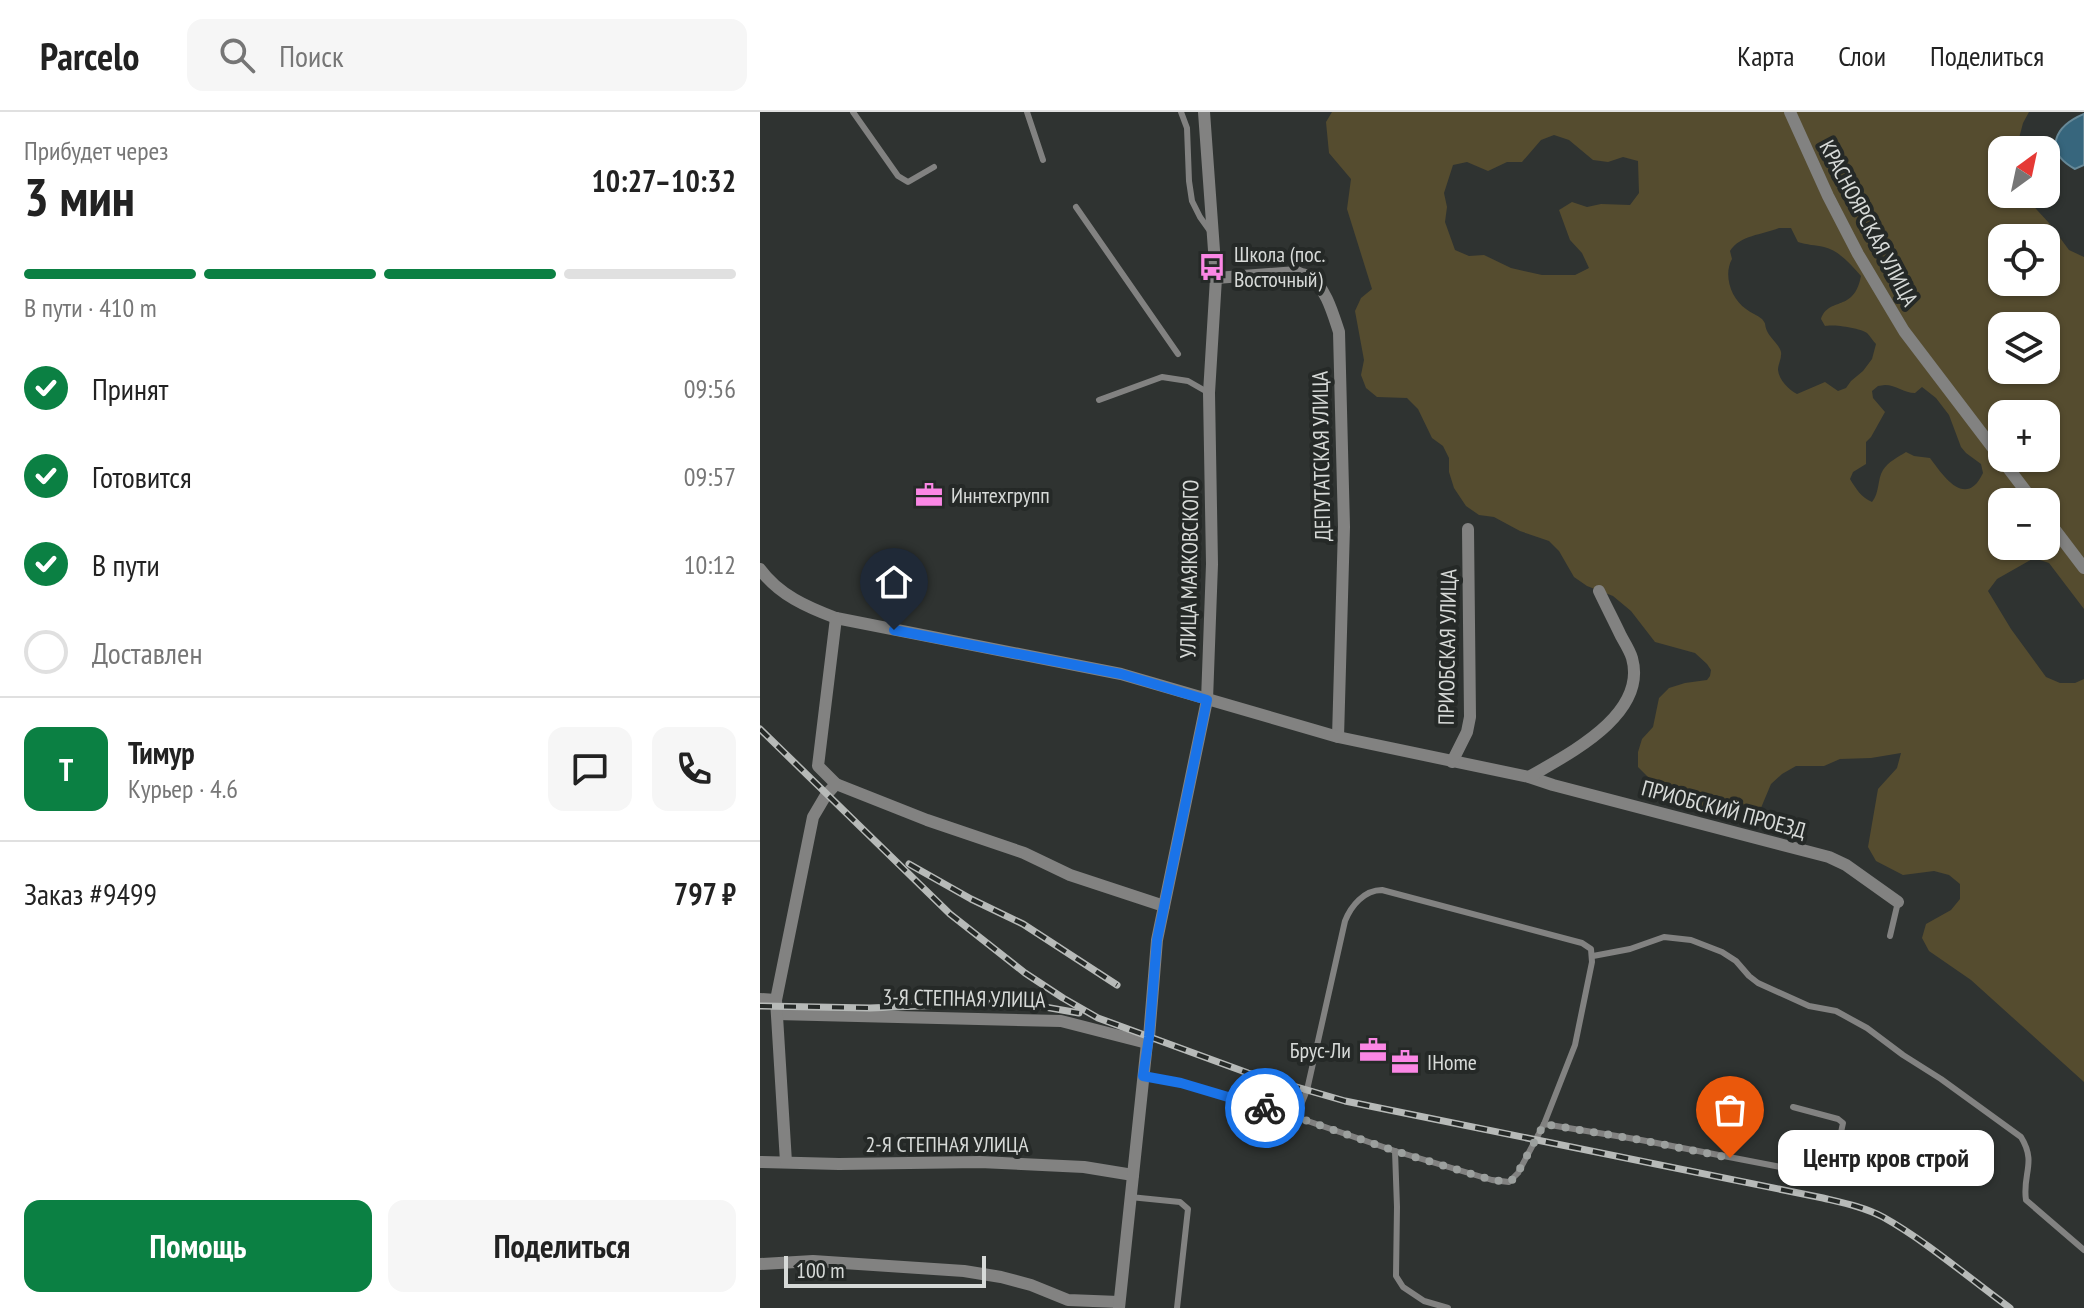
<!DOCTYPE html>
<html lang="ru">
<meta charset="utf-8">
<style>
body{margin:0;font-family:"PT Sans Narrow",sans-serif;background:#f6f6f6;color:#222;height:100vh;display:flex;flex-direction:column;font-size:30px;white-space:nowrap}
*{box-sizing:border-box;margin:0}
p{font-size:26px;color:#767676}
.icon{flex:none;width:44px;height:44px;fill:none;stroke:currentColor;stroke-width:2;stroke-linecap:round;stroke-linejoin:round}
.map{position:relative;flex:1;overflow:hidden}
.sheet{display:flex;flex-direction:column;background:#fff;width:760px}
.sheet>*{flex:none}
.needle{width:52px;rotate:33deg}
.buttons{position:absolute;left:1228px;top:24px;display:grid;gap:16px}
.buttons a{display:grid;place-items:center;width:72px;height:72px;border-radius:16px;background:#fff;box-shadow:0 2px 6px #0004;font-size:40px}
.scale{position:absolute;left:24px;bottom:20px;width:202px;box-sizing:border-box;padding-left:8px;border:4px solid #d7dad8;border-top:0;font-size:22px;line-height:28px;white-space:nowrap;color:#d7dad8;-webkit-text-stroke:6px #252927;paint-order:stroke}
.pin{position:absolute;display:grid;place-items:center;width:68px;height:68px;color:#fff;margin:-82px -34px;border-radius:50% 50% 50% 0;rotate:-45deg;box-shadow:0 0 8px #0007}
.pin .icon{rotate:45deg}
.courier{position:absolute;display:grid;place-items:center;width:80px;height:80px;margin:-40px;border:6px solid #1a73e8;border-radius:50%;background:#fff;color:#222;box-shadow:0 2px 10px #0007}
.bubble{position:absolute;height:56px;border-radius:16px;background:#fff;box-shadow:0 2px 6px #0004;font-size:26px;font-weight:700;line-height:56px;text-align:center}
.summary em{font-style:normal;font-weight:700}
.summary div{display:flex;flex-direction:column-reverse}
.summary{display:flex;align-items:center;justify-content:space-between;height:136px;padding:0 24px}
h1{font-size:52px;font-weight:700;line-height:60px}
.bar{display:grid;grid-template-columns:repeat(4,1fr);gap:12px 8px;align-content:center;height:96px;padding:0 24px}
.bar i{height:10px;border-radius:6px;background:#e0e0e0}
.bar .current{background:#0b8043}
.bar p{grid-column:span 4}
.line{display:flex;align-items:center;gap:20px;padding:0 24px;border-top:2px solid #e0e0e0}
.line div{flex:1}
.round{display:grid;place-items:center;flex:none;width:84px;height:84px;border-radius:16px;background:#f6f6f6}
ol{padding:0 24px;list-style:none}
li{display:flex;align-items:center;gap:24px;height:88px}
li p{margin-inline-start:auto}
li .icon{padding:8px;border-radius:50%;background:#0b8043;color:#fff;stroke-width:4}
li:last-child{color:#767676}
li i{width:44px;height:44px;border:4px solid #e0e0e0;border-radius:50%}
.button{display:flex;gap:16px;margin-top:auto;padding:16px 24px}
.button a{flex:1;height:92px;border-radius:16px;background:#0b8043;color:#fff;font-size:32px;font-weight:700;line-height:92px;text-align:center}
.button a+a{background:#f6f6f6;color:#222}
header{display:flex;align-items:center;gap:48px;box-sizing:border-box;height:112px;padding:0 40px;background:#fff;border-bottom:2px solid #e0e0e0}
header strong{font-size:38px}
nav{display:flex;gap:44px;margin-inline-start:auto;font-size:28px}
.search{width:560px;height:72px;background:#f6f6f6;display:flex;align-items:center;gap:20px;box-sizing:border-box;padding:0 28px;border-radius:16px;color:#767676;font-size:30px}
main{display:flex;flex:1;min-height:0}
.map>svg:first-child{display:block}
.green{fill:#554c2f;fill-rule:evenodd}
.water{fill:#37667d;stroke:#678998;stroke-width:2}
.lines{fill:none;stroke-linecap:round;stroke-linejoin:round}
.service{stroke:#828281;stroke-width:6}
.minor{stroke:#828281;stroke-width:12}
.rail-casing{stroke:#b7bab8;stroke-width:7}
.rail{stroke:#252927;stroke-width:4;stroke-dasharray:12;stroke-linecap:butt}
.done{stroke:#9ca09e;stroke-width:8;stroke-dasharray:0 14.4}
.route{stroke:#1a73e8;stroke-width:10}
.labels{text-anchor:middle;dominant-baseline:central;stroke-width:8;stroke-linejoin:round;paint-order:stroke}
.street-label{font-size:22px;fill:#d7dad8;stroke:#252927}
.poi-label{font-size:22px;fill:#d7dad8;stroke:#252927;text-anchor:start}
</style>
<header>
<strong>Parcelo</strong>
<div class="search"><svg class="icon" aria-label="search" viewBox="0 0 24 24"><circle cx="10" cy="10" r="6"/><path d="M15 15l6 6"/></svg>Поиск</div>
<nav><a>Карта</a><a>Слои</a><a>Поделиться</a></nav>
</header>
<main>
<section class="sheet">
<div class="summary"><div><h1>3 мин</h1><p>Прибудет через</p></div><em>10:27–10:32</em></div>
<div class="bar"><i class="current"></i><i class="current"></i><i class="current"></i><i></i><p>В пути · 410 m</p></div>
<ol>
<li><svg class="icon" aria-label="check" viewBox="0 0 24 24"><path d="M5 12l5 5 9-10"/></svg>Принят<p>09:56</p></li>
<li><svg class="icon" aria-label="check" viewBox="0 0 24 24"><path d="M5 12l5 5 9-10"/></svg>Готовится<p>09:57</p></li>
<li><svg class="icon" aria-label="check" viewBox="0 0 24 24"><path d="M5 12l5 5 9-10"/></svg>В пути<p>10:12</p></li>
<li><i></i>Доставлен</li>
</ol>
<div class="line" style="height:144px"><b class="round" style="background:#0b8043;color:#fff">Т</b><div><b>Тимур</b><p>Курьер · 4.6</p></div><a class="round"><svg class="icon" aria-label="chat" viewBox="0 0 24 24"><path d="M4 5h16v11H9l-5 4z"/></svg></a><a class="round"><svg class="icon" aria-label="phone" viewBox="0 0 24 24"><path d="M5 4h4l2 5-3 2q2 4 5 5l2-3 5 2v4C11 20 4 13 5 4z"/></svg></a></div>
<div class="line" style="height:104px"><div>Заказ #9499</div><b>797 ₽</b></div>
<div class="button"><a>Помощь</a><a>Поделиться</a></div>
</section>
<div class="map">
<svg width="1324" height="1196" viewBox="0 0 1324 1196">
<rect width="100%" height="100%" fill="#2f3331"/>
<path class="green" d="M572 0H1269L1263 11 1256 38H1242V82H1265L1267 87 1289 111 1309 138 1324 145V497L1289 451 1274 446 1237 467 1228 479 1251 517 1286 565 1300 571H1315L1324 567V970L1211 868 1169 839 1162 826 1166 812 1191 798 1200 787V772L1189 763 1174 759 1143 763 1116 749 1108 735 1118 677 1137 656 1141 641 1111 646 1080 647 1064 654H1036L1022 662 1011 672 998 703 983 709H967L953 704 898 675 878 655V640L882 627 893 615 899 586 909 576 925 571 947 568 950 564 951 558 947 552 935 541 895 530 871 499 853 484 827 474 814 465 799 439 789 429 760 419 734 405 719 403 706 394 694 376 689 360V346L683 334 672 326 658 297 647 286 617 285 606 276 601 263 604 248 595 199 601 186 612 177 587 97 591 67 569 41 566 10ZM794 23 809 28 833 48 848 50 863 45 878 49 879 81 870 93 841 92 827 95 812 90 799 98 810 128 822 141 829 156 815 163H782L751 156 724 143 709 144 695 138 685 110 687 95 684 81 693 53 707 50 728 59 747 50H762L781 28ZM1019 116H1031L1038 130C1047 133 1055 133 1064 135 1080 139 1091 153 1101 164 1094 201 1069 184 1061 207L1065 214C1073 212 1100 216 1107 221 1110 224 1113 229 1116 232L1112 247 1103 259 1091 269 1086 276 1078 279 1065 270 1037 282C1029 278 1019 268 1018 258 1018 252 1022 246 1021 240 1019 232 1010 226 1007 219 1004 212 1007 213 1002 207 997 203 991 201 986 197 971 187 963 163 972 147L970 139C980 123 1002 123 1019 116ZM1242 126H1286V170H1242ZM1242 214H1286V258H1242ZM1125 273C1136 273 1144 281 1155 281L1162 275 1176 286 1189 303 1201 335 1206 341 1221 352 1223 361C1206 397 1184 365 1170 346L1154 344 1146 340C1138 345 1128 350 1123 358 1117 368 1120 380 1112 390 1101 385 1096 377 1090 367L1093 360 1106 352V330L1111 325 1125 300 1113 286 1112 279 1118 274ZM1242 302H1286V346H1242ZM1242 390H1286V434H1242Z"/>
<path class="water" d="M1324 2V53L1315 57C1282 39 1295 14 1324 2Z"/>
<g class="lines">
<g class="service">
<path d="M93 0 138 64 148 70 174 55"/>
<path d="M267 0 283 48"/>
<path d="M421 0 427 16 429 69 432 89 440 105 450 119"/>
<path d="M316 95 418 242"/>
<path d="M339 288 402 265 428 269 449 281"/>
<path d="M1130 824 1138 790"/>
<path d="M833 844 870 837 904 825 931 828 962 840 976 849 989 864 998 871 1049 894 1076 899 1107 916 1143 943 1181 967 1261 1025C1277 1051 1262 1062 1266 1088L1324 1138"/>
<path d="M383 964 421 971 536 1005 547 978 585 809C591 794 604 778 622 778L822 831 831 837 832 850 815 933 784 1012 881 1028 1067 1064 1073 1058 1083 1011 1078 1007 1033 995"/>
<path d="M536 1005 635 1039 732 1068 749 1070 758 1061 784 1012"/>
<path d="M635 1039 637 1095 636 1164 643 1175 664 1189 688 1196"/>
<path d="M370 1085 420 1090 428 1097 417 1196"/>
</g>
<g class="minor">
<path d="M1030 0 1068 84 1098 142 1144 219 1274 390"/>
<path d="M456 166 537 160C539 161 548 164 550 165 566 176 573 202 579 220L584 415 578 625"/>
<path d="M1286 406 1324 456"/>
<path d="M0 457C19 483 47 495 76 506L361 562 578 625 769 665 793 673 1069 745 1086 753 1138 790"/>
<path d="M692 650 707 620 710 605 708 417"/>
<path d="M769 665C808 642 888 603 872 546 870 539 865 531 861 524 854 509 846 494 839 479"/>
<path d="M76 672 167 708 264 741 310 763 404 794"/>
<path d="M0 887 16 888"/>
<path d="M17 902 301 909 387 931"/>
<path d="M0 1050 79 1052 220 1050 324 1055 373 1063"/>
<path d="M26 1050 16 888 53 705 66 683 76 672 58 654 76 506"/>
<path d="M0 1152 53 1149 204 1159 241 1165 271 1173 308 1188 359 1190"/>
<path d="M359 1196 387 931 389 925 397 828 447 588 452 452 449 281 456 166 444 0"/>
</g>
<g class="rail-casing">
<g id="rail">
<path d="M0 617 190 802 265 861 303 886 338 906 488 961 585 989 1063 1086C1084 1091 1104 1095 1123 1105 1166 1129 1209 1166 1250 1196"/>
<path d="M149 752 211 787 263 812 357 873"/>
<path d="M0 894 110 896 256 890 319 901"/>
</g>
</g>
<use href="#rail" class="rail"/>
</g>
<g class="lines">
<path class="done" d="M505 996 536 1005 635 1039 732 1068 749 1070 755 1066 784 1012 881 1028 970 1046"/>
<path class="route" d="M134 518 361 562 447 588 397 828 389 925 383 964 421 971 505 996"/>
</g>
<defs>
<g id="bus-bare" transform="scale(2.16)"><path d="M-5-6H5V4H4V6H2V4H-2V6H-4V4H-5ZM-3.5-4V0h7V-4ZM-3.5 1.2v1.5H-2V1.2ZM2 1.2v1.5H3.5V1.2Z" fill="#fb87e5" stroke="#252927" stroke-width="2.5" paint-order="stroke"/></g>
<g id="office-bare" transform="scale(2.16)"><path d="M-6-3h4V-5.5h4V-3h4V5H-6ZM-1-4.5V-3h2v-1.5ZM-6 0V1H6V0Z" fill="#fb87e5" stroke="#252927" stroke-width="2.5" paint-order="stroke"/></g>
</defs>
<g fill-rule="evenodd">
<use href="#bus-bare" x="452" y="155"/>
<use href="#office-bare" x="169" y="383"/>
<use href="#office-bare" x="613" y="938"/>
<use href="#office-bare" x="645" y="950"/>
</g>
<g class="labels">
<g class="street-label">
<text transform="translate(1109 111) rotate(62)">КРАСНОЯРСКАЯ УЛИЦА</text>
<text transform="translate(561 344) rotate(-91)">ДЕПУТАТСКАЯ УЛИЦА</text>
<text transform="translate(429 457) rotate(-89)">УЛИЦА МАЯКОВСКОГО</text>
<text transform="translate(687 535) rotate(-89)">ПРИОБСКАЯ УЛИЦА</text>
<text transform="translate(964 697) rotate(15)">ПРИОБСКИЙ ПРОЕЗД</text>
<text transform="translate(204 886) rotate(1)">3-Я СТЕПНАЯ УЛИЦА</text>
<text x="187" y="1032">2-Я СТЕПНАЯ УЛИЦА</text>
</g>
<g class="poi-label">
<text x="474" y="142">Школа (пос.<tspan x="474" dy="25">Восточный)</tspan></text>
<text x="191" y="383">Иннтехгрупп</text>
<text x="591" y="938" text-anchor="end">Брус-Ли</text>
<text x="667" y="950">IHome</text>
</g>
</g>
</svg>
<div class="buttons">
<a><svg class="needle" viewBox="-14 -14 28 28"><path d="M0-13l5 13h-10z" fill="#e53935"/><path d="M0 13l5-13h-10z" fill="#767676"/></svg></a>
<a><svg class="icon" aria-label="locate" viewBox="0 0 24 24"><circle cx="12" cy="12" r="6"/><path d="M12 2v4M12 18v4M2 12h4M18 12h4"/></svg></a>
<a><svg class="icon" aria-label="layers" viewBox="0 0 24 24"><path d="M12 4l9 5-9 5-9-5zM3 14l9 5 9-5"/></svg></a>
<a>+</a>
<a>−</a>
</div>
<div class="scale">100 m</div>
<div class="pin" style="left:970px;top:1046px;background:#ea580c"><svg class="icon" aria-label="bag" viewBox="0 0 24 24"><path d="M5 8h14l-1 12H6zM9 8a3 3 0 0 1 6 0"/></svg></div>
<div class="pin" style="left:134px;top:518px;background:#1f2937"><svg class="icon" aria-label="home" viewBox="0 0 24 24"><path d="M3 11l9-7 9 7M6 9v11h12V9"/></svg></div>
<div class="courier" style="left:505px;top:996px"><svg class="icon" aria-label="bike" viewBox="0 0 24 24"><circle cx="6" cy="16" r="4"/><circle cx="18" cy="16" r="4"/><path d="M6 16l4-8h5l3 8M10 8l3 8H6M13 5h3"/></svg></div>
<div class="bubble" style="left:1018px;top:1018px;width:216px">Центр кров строй</div>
</div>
</main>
